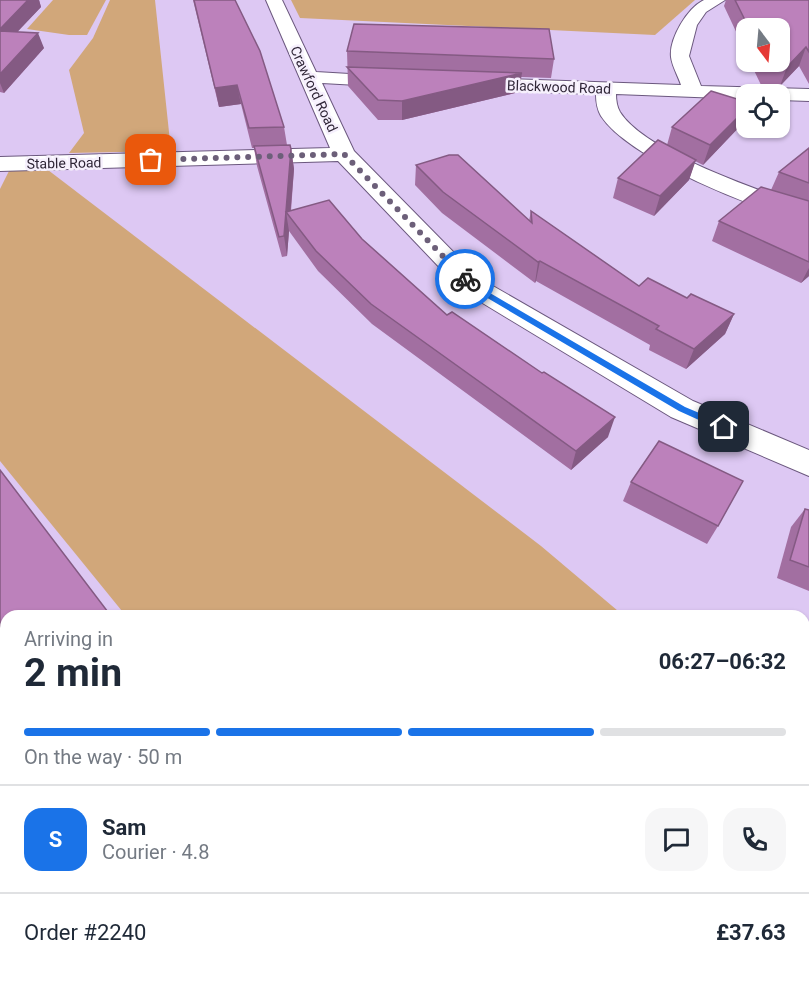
<!DOCTYPE html>
<meta charset="utf-8">
<style>
body{margin:0;font-family:Roboto,sans-serif;background:#f6f6f7;color:#1f2937;height:100vh;display:flex;flex-direction:column;font-size:22px;white-space:nowrap}
*{box-sizing:border-box;margin:0}
p{font-size:20px;color:#747a83}
.icon{flex:none;width:33px;height:33px;fill:none;stroke:currentColor;stroke-width:2;stroke-linecap:round;stroke-linejoin:round}
.map{position:relative;flex:1;overflow:hidden}
.panel{position:absolute;left:0px;top:610px;width:810px;height:374px;display:flex;flex-direction:column;background:#fff;border-radius:18px 18px 0 0;box-shadow:0 2px 4px #0004}
.panel>*{flex:none}
.needle{width:39px;rotate:164deg}
.buttons{position:absolute;left:736px;top:18px;display:grid;gap:12px}
.buttons a{display:grid;place-items:center;width:54px;height:54px;border-radius:12px;background:#fff;box-shadow:0 2px 4px #0004;font-size:30px}
.pin{position:absolute;display:grid;place-items:center;width:51px;height:51px;color:#fff;margin:-26px;border-radius:12px;box-shadow:0 3px 9px #0006}
.courier{position:absolute;display:grid;place-items:center;width:60px;height:60px;margin:-30px;border:4px solid #1a73e8;border-radius:50%;background:#fff;color:#222;box-shadow:0 2px 8px #0007}
.overview em{font-style:normal;font-weight:700}
.overview div{display:flex;flex-direction:column-reverse}
.overview{display:flex;align-items:center;justify-content:space-between;height:102px;padding:0 24px}
h1{font-size:39px;font-weight:700;line-height:45px}
.bar{display:grid;grid-template-columns:repeat(4,1fr);gap:9px 6px;align-content:center;height:72px;padding:0 24px}
.bar i{height:8px;border-radius:4px;background:#e0e1e3}
.bar .selected{background:#1a73e8}
.bar p{grid-column:span 4}
.line{display:flex;align-items:center;gap:15px;padding:0 24px;border-top:2px solid #e0e1e3}
.line div{flex:1}
.round{display:grid;place-items:center;flex:none;width:63px;height:63px;border-radius:18px;background:#f6f6f7}
.map>svg:first-child{display:block}
.green{fill:#d1a77a}
.lines{fill:none;stroke-linecap:round;stroke-linejoin:round}
.minor-casing{stroke:#6b587e;stroke-width:2}
.minor{fill:#fff;fill-rule:evenodd}
.wall{fill:#a26fa1}
.shaded-wall{fill:#845a83}
.building{fill:#bc81bb;stroke:#845a83;stroke-width:1.5}
.route{fill:#1a73e8}
.done{stroke:#6c5f79;stroke-width:6;stroke-dasharray:0 10.8}
.labels{text-anchor:middle;dominant-baseline:central;stroke-width:5;stroke-linejoin:round;paint-order:stroke}
.far-street-label{font-size:14px;fill:#2f2637;stroke:#f6f0fd}
</style>
<div class="map">
<svg width="809" height="983" viewBox="0 0 809 983">
<rect width="100%" height="100%" fill="#ddc8f3"/>
<g class="green">
<path d="M53 0H106L87 35H69L27 29Z"/>
<path d="M110 0H155L171 151 69 153 84 133 69 70 93 38Z"/>
<path d="M291 0H695L655 35 300 18Z"/>
<path d="M48 170 541 546 624 616H126L0 461V189L9 171Z"/>
<path d="M804 771 809 775V983H706L704 978H804Z"/>
</g>
<g class="lines">
<g class="minor-casing">
<g id="minor">
<path d="M266 0H282L316 72 400 77 403 81 400 85 393 87 322 83 354 151 479 278 693 401 809 450V476L671 417 461 290 338 161 0 171V157L330 148Z"/>
<path d="M704 0H725L706 12 697 25 689 56 701 86 809 89V101L780 100V94H747V99L616 94C616 100 617 107 620 112 646 153 762 191 809 208V223C757 210 630 160 601 116 597 109 596 102 596 94L475 90 468 88 465 84 468 80 475 78 681 85C678 76 672 66 671 57 669 39 687 8 704 0Z"/>
</g>
</g>
<use href="#minor" class="minor"/>
</g>
<g class="wall">
<path d="M0 0H39L41 7 17 32 44 48 4 93 0 92Z"/>
<path d="M193 0H235L284 127 287 145 291 149 294 169 291 211 362 239 447 315 608 437 571 470 372 324 318 271 289 231 287 256 282 257 257 166 254 148H252L241 104 219 107Z"/>
<path d="M726 0H809V84L799 66 780 86 761 85 750 62H780V28H747V55L724 6Z"/>
<path d="M347 51 554 59 551 78 521 77 519 92 402 120H378L348 86Z"/>
<path d="M747 102V115L744 122 703 165 695 161 689 180 654 216 613 198 618 178 667 145 672 127Z"/>
<path d="M809 148V276L801 283 712 241 719 221 771 190 779 172Z"/>
<path d="M416 165 529 221 531 211 639 286 687 298 734 314 725 334 686 369 649 350 650 345 536 281 535 283 442 213 415 185Z"/>
<path d="M631 482 718 526 707 544 623 501Z"/>
<path d="M805 509 809 510V591L777 578 791 527Z"/>
</g>
<g class="shaded-wall">
<path d="M20 0H39L41 7 4 46 0 37V29Z"/>
<path d="M38 33 44 48 4 93 0 83V74Z"/>
<path d="M806 47 799 66 780 86 787 67Z"/>
<path d="M522 73 519 92 402 120V101Z"/>
<path d="M237 85 241 104 219 107 215 88Z"/>
<path d="M747 108V115L744 122 703 165 710 145Z"/>
<path d="M291 149 294 169 290 217 286 212 289 231 287 256 284 236Z"/>
<path d="M696 160 689 180 654 216 660 196Z"/>
<path d="M540 261 536 281 535 283 538 262Z"/>
<path d="M809 268V276L801 283Z"/>
<path d="M734 314 725 334 686 369 694 349Z"/>
<path d="M615 417 608 437 571 470 576 451Z"/>
</g>
<g class="building">
<path d="M0 0H28L0 29Z"/>
<path d="M194 0H235L260 51 284 127 249 128 237 85 215 88Z"/>
<path d="M735 0H809V52L806 47 787 67 768 66 766 62H780V28H749Z"/>
<path d="M354 24 549 29 554 59 347 51Z"/>
<path d="M0 31 38 33 0 74Z"/>
<path d="M347 67 522 73 402 101 378 100Z"/>
<path d="M711 91 747 102V108L710 145 672 127Z"/>
<path d="M658 140 696 160 660 196 618 178Z"/>
<path d="M290 145 291 149 284 236 279 237 254 146Z"/>
<path d="M809 148V183L779 172Z"/>
<path d="M449 155H458L532 223 531 211 639 286 648 278 687 298 691 294 734 314 694 349 656 329 659 326 540 261 538 262 443 192 416 165Z"/>
<path d="M761 187 809 201V262L719 221Z"/>
<path d="M329 200 362 239 447 315 452 312 542 373 544 372 615 417 576 451 371 304 316 251 286 212Z"/>
<path d="M659 441 743 481 718 526 631 482Z"/>
<path d="M0 470 111 616H6V700L0 690Z"/>
<path d="M805 509 809 510V567L790 560Z"/>
</g>
<path class="route" d="M462 278H468L473 283 685 407 728 425V430H721L679 411 467 286 461 279Z"/>
<g class="lines">
<path class="done" d="M151 160 344 154 465 279"/>
</g>
<g class="labels">
<g class="far-street-label">
<text transform="translate(559 87) rotate(2)">Blackwood Road</text>
<text transform="translate(314 89) rotate(65)">Crawford Road</text>
<text transform="translate(64 163) rotate(-1)">Stable Road</text>
</g>
</g>
</svg>
<div class="buttons">
<a><svg class="needle" viewBox="-14 -14 28 28"><path d="M0-13l5 13h-10z" fill="#e53935"/><path d="M0 13l5-13h-10z" fill="#747a83"/></svg></a>
<a><svg class="icon" aria-label="locate" viewBox="0 0 24 24"><circle cx="12" cy="12" r="6"/><path d="M12 2v4M12 18v4M2 12h4M18 12h4"/></svg></a>
</div>
<div class="pin" style="left:151px;top:160px;background:#ea580c"><svg class="icon" aria-label="bag" viewBox="0 0 24 24"><path d="M5 8h14l-1 12H6zM9 8a3 3 0 0 1 6 0"/></svg></div>
<div class="pin" style="left:724px;top:427px;background:#1f2937"><svg class="icon" aria-label="home" viewBox="0 0 24 24"><path d="M3 11l9-7 9 7M6 9v11h12V9"/></svg></div>
<div class="courier" style="left:465px;top:279px"><svg class="icon" aria-label="bike" viewBox="0 0 24 24"><circle cx="6" cy="16" r="4"/><circle cx="18" cy="16" r="4"/><path d="M6 16l4-8h5l3 8M10 8l3 8H6M13 5h3"/></svg></div>
<section class="panel">
<div class="overview"><div><h1>2 min</h1><p>Arriving in</p></div><em>06:27–06:32</em></div>
<div class="bar"><i class="selected"></i><i class="selected"></i><i class="selected"></i><i></i><p>On the way · 50 m</p></div>
<div class="line" style="height:108px"><b class="round" style="background:#1a73e8;color:#fff">S</b><div><b>Sam</b><p>Courier · 4.8</p></div><a class="round"><svg class="icon" aria-label="chat" viewBox="0 0 24 24"><path d="M4 5h16v11H9l-5 4z"/></svg></a><a class="round"><svg class="icon" aria-label="phone" viewBox="0 0 24 24"><path d="M5 4h4l2 5-3 2q2 4 5 5l2-3 5 2v4C11 20 4 13 5 4z"/></svg></a></div>
<div class="line" style="height:78px"><div>Order #2240</div><b>£37.63</b></div>
</section>
</div>
